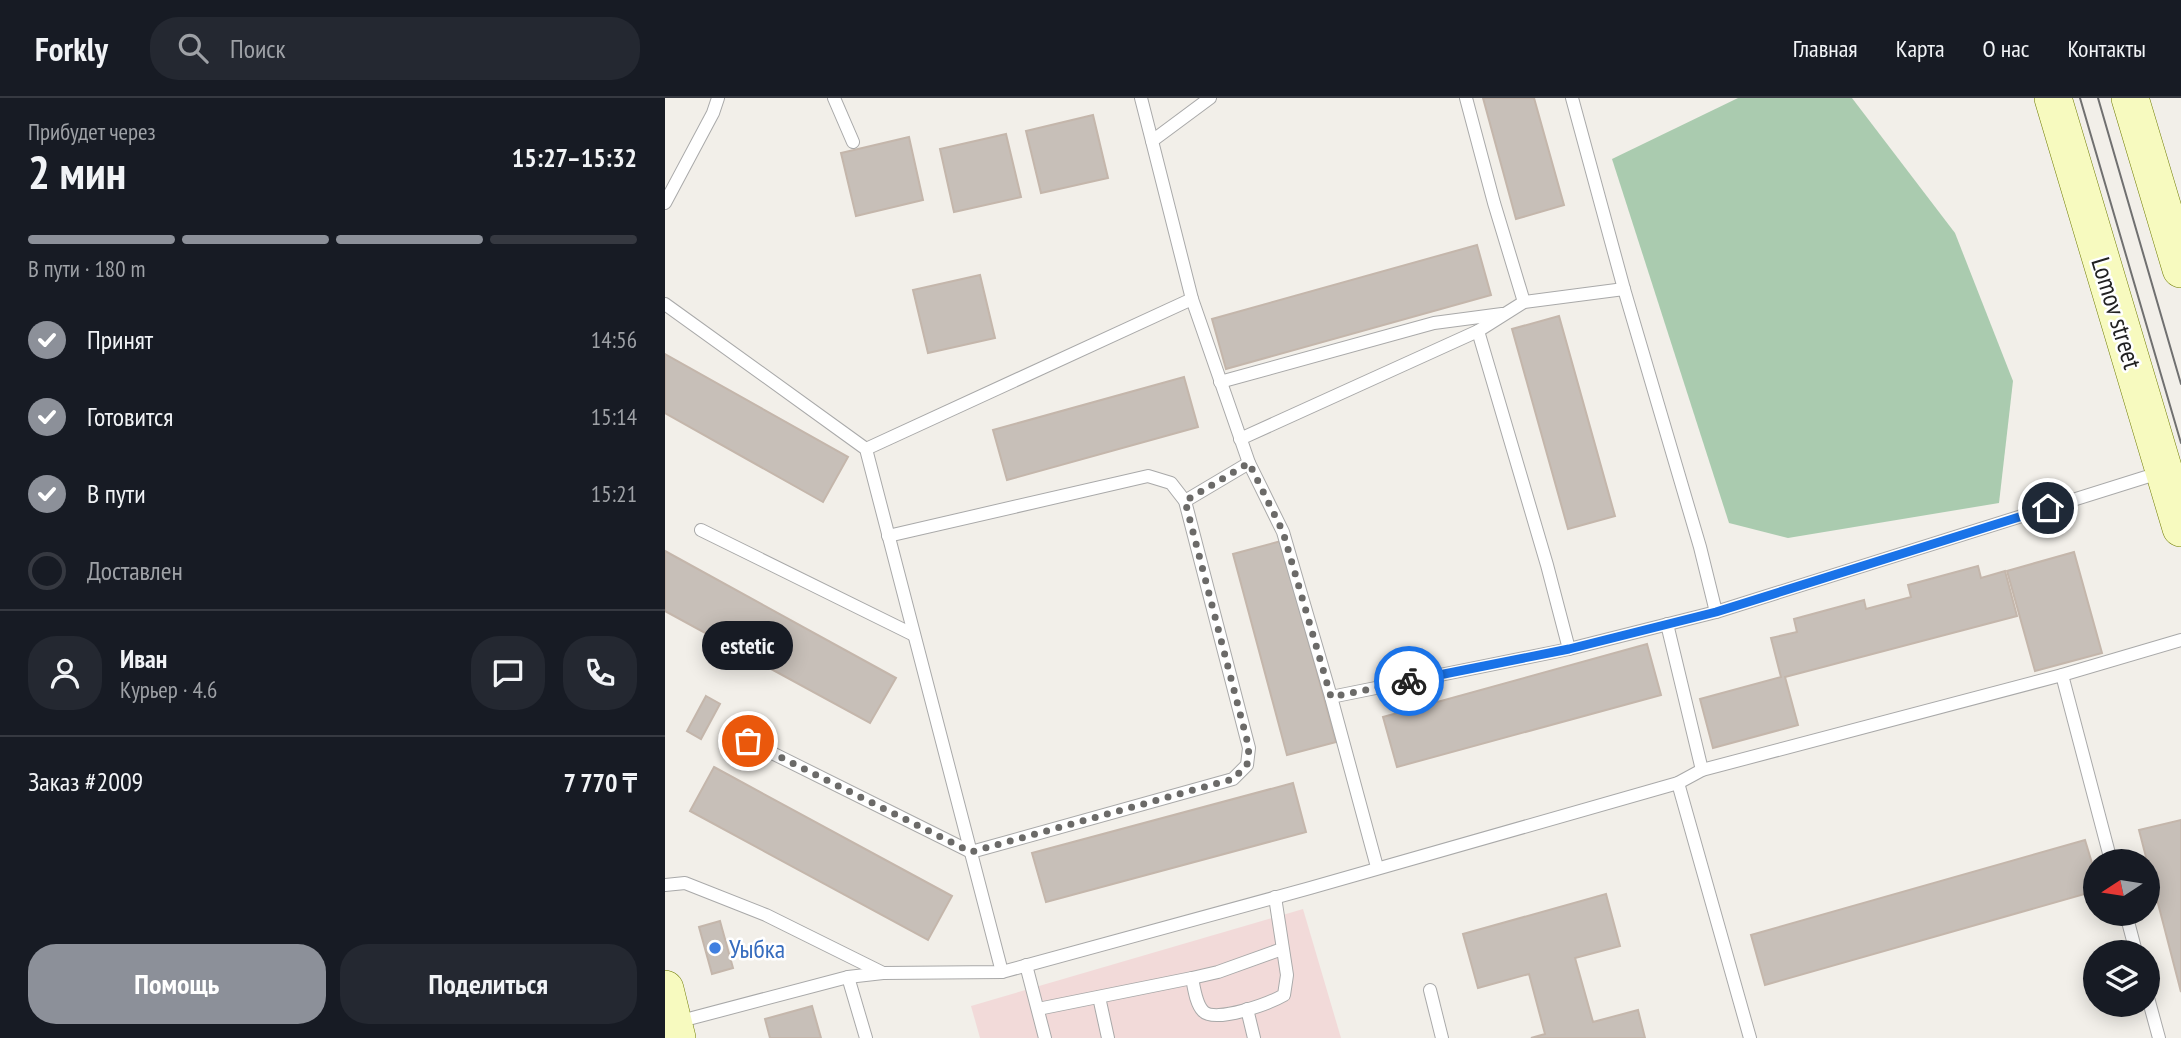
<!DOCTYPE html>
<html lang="ru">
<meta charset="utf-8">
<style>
body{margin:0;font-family:"PT Sans Narrow",sans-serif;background:#242831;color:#f1f3f6;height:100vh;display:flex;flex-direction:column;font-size:26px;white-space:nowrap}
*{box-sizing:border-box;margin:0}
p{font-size:23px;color:#9ea1a6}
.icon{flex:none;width:38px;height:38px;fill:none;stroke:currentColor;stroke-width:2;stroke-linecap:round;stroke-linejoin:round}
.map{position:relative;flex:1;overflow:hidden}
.panel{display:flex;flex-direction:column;background:#171b24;width:665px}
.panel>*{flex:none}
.needle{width:46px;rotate:258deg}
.buttons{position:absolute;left:1418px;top:751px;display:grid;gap:14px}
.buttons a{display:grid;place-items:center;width:77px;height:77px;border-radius:50%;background:#171b24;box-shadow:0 4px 18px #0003;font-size:35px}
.pin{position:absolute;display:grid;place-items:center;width:60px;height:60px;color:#fff;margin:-30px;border:4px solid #fff;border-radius:50%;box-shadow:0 2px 7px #0007}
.courier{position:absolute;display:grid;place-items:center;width:70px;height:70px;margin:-35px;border:5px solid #1a73e8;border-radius:50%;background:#fff;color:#222;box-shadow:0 2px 9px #0007}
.bubble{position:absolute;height:49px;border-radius:24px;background:#171b24;box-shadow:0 4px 18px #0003;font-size:23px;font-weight:600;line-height:49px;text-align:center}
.summary em{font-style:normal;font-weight:600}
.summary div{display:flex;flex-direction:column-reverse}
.summary{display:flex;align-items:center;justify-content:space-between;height:119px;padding:0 28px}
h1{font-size:46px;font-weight:600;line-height:52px}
.bar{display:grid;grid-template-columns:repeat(4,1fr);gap:10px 7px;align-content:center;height:84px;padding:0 28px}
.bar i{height:9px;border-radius:5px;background:#363941}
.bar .selected{background:#8c9099}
.bar p{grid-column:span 4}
.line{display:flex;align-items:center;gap:18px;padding:0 28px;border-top:2px solid #363941}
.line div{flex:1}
.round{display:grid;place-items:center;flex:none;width:74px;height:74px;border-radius:28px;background:#242831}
ol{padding:0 28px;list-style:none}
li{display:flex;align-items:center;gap:21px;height:77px}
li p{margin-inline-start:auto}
li .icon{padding:7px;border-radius:50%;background:#8c9099;color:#fff;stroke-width:4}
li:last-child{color:#9ea1a6}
li i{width:38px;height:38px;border:4px solid #363941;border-radius:50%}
.action{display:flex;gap:14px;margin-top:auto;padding:14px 28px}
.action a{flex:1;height:80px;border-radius:28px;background:#8c9099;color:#fff;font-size:28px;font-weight:600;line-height:80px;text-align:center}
.action a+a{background:#242831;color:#f1f3f6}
header{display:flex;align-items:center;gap:42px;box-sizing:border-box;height:98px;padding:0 35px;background:#171b24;border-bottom:2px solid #363941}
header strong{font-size:33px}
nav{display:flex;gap:38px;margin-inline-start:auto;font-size:24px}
.search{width:490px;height:63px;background:#242831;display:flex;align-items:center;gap:18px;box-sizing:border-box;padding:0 24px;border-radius:28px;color:#9ea1a6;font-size:26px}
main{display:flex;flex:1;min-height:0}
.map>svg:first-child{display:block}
.commercial{fill:#f2dad9}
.cemetery{fill:#aacbaf}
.building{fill:#c7bfb8;stroke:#c4b6ab;stroke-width:2}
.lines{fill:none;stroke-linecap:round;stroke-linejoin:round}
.service-casing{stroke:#a9a9a9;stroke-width:14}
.secondary-casing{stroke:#707d05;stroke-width:38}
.service{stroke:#fff;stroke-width:12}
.secondary{stroke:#f7fabf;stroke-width:37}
.tram{stroke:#707070;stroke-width:2}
.done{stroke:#6b6a68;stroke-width:7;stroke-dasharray:0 12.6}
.route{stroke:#1a73e8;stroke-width:9}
.shop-dot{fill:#3f7fe0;stroke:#fff;stroke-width:2.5}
.labels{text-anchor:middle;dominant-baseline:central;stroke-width:5;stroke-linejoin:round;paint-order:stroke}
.street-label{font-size:26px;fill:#222;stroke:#fff}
.shop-label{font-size:26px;fill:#366cbe;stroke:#fff;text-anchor:start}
</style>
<header>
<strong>Forkly</strong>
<div class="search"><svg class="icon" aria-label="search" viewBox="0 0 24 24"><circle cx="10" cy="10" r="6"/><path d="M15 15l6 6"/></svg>Поиск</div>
<nav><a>Главная</a><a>Карта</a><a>О нас</a><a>Контакты</a></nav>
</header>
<main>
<section class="panel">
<div class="summary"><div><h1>2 мин</h1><p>Прибудет через</p></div><em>15:27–15:32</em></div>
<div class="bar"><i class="selected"></i><i class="selected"></i><i class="selected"></i><i></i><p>В пути · 180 m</p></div>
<ol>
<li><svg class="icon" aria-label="check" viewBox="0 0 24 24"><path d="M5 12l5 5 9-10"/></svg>Принят<p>14:56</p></li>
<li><svg class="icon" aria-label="check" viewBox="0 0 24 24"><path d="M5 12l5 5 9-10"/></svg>Готовится<p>15:14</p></li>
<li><svg class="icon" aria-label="check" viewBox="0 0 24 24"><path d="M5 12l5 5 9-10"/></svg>В пути<p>15:21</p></li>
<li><i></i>Доставлен</li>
</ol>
<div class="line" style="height:126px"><a class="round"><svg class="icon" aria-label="person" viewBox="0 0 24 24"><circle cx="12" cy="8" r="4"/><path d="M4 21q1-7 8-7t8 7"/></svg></a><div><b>Иван</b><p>Курьер · 4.6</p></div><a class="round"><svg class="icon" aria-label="chat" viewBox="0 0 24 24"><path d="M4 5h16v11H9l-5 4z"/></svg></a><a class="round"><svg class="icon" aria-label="phone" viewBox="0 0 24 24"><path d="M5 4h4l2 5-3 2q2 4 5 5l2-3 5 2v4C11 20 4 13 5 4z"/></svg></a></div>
<div class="line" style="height:91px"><div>Заказ #2009</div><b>7 770 ₸</b></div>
<div class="action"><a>Помощь</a><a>Поделиться</a></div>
</section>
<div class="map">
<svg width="1516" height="940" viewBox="0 0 1516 940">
<rect width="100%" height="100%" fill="#f2efe9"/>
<path class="commercial" d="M638 811 676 940H315L306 908Z"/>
<path class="cemetery" d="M1073 0H1187L1290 135 1348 283 1334 405 1123 440 1064 425 947 61Z"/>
<g class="building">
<path d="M818 0H869L899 107 851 121Z"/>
<path d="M428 17 443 80 376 95 361 33Z"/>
<path d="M341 36 356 99 289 114 275 51Z"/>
<path d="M244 39 258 102 191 118 176 55Z"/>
<path d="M812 147 826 197 561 271 547 221Z"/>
<path d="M315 177 330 240 263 255 248 192Z"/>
<path d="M894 218 950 418 903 431 847 231Z"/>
<path d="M0 256 183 359 158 404 0 315Z"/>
<path d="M519 279 533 329 342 382 328 332Z"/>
<path d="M616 443 671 644 622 657 568 456Z"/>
<path d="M0 453 231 580 205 625 0 513Z"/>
<path d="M1409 454 1437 555 1370 573 1342 473Z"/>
<path d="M1313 468 1316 480 1340 473 1352 518 1120 579 1133 627 1048 650 1035 601 1116 579 1106 540 1132 534 1129 521 1199 502 1201 511 1246 499 1243 487Z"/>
<path d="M982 546 996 597 732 669 718 619Z"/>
<path d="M41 598 55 606 36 641 22 633Z"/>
<path d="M49 669 287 798 263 842 25 713Z"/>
<path d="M628 685 641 734 381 804 367 755Z"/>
<path d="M1516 722V894L1474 732Z"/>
<path d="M1420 742 1430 775V793L1100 887 1086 837Z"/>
<path d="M941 796 955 848 910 860 928 924 973 912 980 940H866L880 936 864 876 813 890 798 836Z"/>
<path d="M55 823 68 870 47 876 34 829Z"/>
<path d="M147 908 156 940H105L100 921Z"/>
</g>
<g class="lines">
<g class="service-casing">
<g id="service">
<path d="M169 0 188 44"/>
<path d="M476 0 487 43"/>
<path d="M545 0 487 43 527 201 584 365 618 434 666 599 712 769"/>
<path d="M801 0 829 105 859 204"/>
<path d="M907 0 959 191 1035 449 1051 514"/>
<path d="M0 105 48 15 53 0"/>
<path d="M0 206 201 351 337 874"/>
<path d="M555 284 769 225 837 216"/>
<path d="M575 341 813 233 859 204 959 191"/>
<path d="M201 351 527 201"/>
<path d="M520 403 584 365"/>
<path d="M36 432 249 537"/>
<path d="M1002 526 1037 672"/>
<path d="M904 551 1051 514 1497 374"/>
<path d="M1397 577 1446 763"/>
<path d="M666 599 904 551 882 467 813 233"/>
<path d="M83 643 306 754 568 681 582 667 584 650 520 403 506 385 483 378 223 438"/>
<path d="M1013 685 1085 940"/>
<path d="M0 787 20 785 101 817 218 875"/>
<path d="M1461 816 1471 854"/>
<path d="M361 867 380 940"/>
<path d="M183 879 201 940"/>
<path d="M527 880C529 890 531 906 538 913 550 926 605 905 619 897L622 877 610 799"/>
<path d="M765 892 777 940"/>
<path d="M1482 896 1494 940"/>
<path d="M434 899 443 940"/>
<path d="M373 911 527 880 553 874 617 851"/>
<path d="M582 911 589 940"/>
<path d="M12 924 183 879 218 875 337 874 645 790 1013 685 1037 672 1397 577 1516 542"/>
</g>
</g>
<g class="secondary-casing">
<g id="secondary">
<path d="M1388 0 1516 430"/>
<path d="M1465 0 1516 171"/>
<path d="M0 891 12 940"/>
</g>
</g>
<use href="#service" class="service"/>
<use href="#secondary" class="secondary"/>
<g class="tram">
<path d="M1415 0 1516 345"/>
<path d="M1433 0 1516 286"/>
</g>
</g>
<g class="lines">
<path class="done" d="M83 643 306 754 568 681 582 667 584 650 520 403 584 365 618 434 666 599 744 583"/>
<path class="route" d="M744 583 904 551 1051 514 1383 410"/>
</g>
<circle class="shop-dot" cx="50" cy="850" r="7"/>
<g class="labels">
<g class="street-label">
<text transform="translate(1452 215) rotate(73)">Lomov street</text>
</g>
<g class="shop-label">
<text x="64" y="850">Уыбка</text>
</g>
</g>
</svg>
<div class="buttons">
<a><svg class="needle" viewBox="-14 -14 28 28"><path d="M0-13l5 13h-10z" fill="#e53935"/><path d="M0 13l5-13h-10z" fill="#9ea1a6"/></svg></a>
<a><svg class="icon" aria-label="layers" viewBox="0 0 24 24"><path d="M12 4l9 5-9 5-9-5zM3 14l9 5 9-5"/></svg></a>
</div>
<div class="pin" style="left:83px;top:643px;background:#ea580c"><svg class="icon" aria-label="bag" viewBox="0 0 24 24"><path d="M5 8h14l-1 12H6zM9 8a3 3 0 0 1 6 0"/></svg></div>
<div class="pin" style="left:1383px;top:410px;background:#1f2937"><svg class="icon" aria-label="home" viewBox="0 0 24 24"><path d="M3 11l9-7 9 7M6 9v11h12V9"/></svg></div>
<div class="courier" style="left:744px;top:583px"><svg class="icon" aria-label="bike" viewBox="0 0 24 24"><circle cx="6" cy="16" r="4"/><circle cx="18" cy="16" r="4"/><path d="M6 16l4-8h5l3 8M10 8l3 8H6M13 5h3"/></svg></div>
<div class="bubble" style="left:37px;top:523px;width:91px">estetic</div>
</div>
</main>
